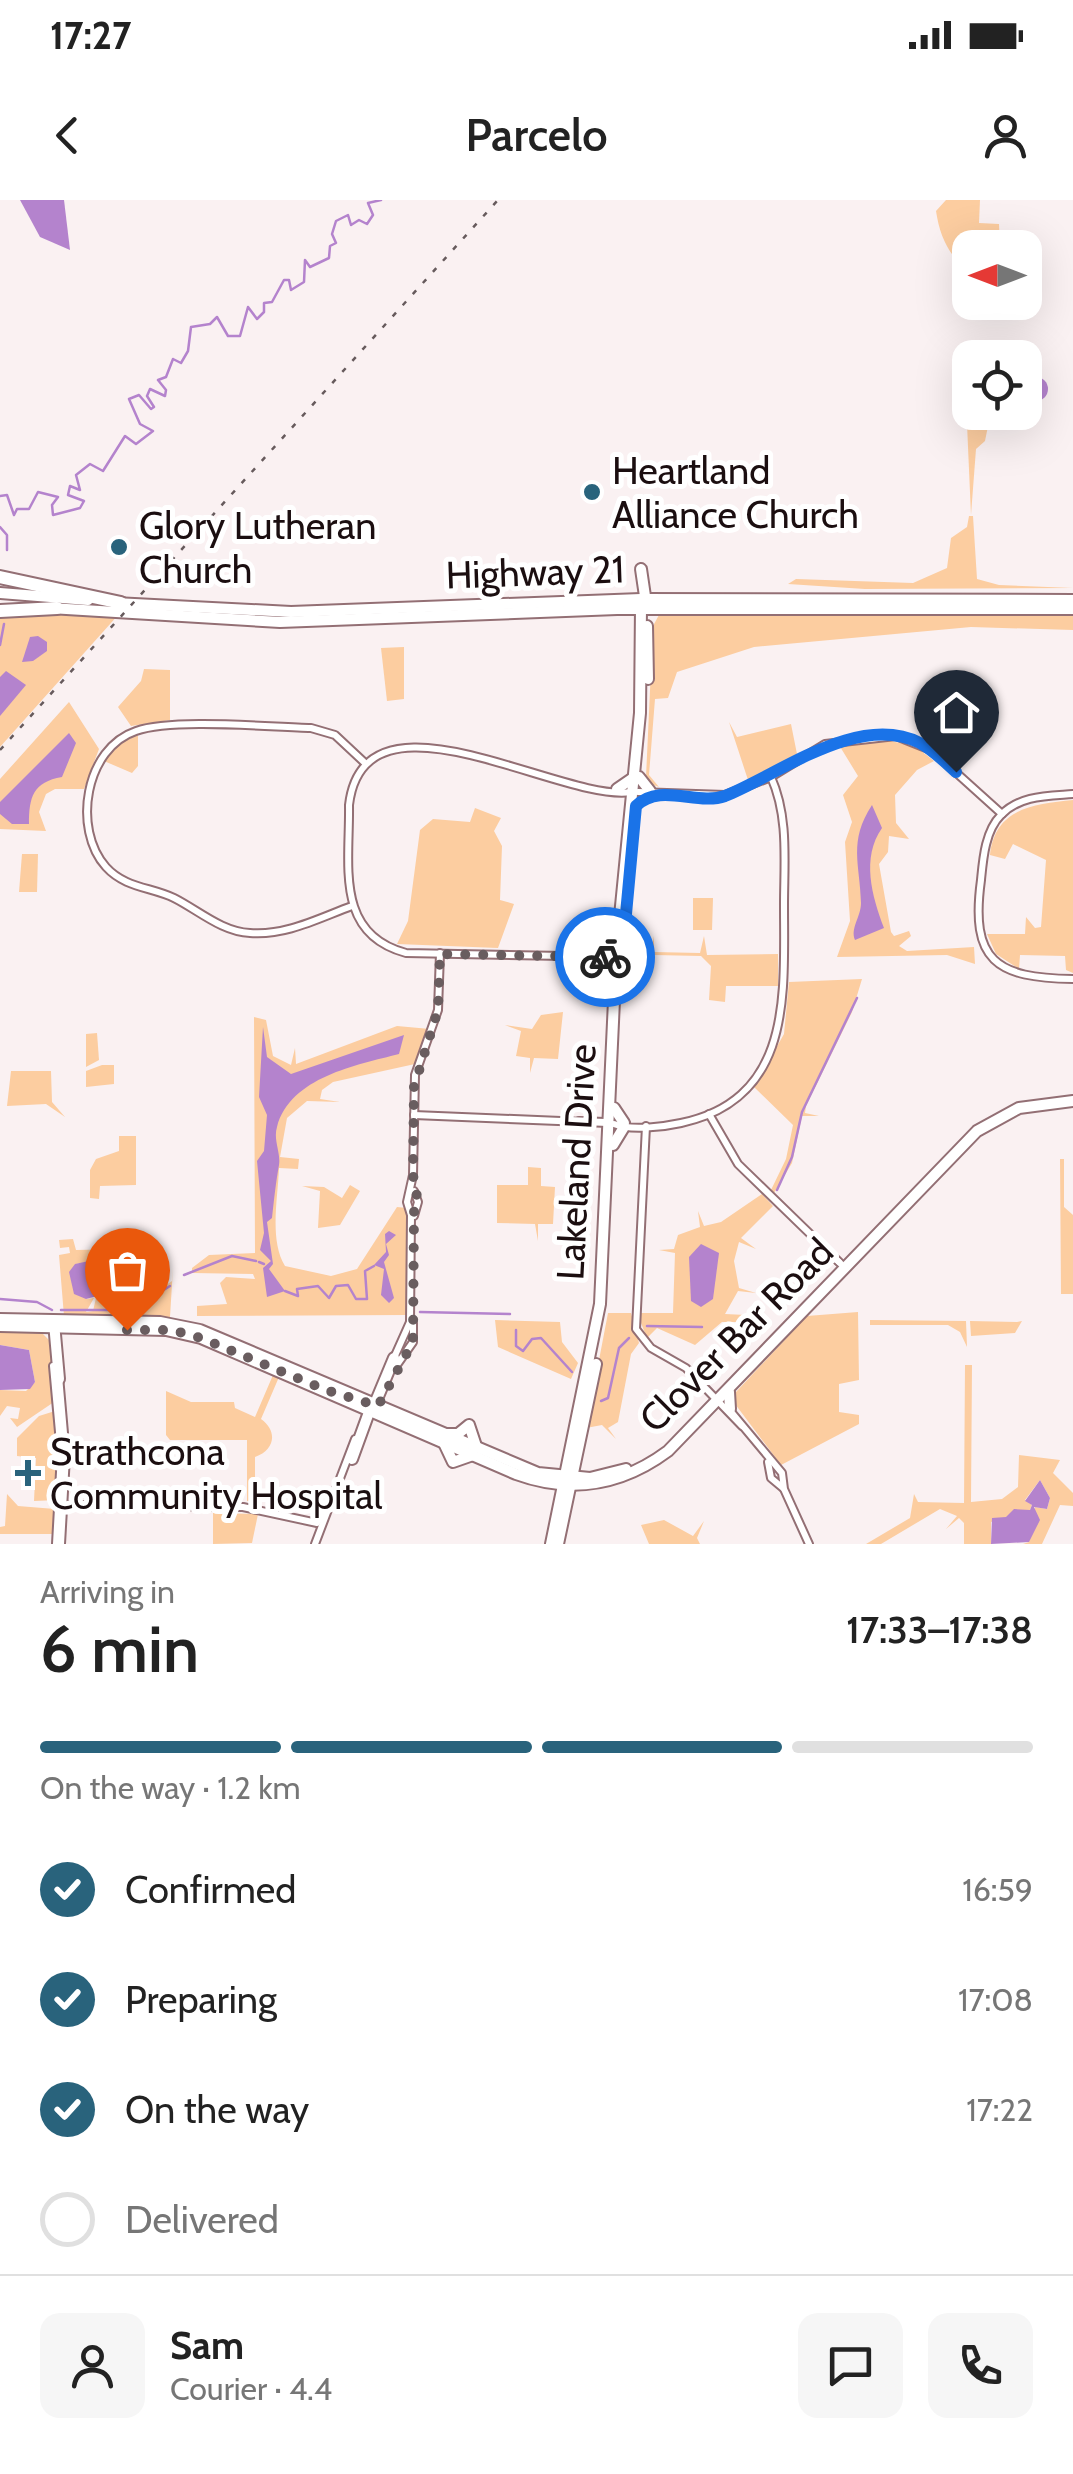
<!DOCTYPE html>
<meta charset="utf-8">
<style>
body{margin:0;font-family:Cabin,sans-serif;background:#f6f6f6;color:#222;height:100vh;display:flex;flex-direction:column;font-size:38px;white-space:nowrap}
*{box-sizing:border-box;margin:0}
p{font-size:32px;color:#767676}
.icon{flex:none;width:55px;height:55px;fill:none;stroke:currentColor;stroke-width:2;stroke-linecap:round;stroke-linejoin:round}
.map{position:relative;height:1344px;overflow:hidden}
.details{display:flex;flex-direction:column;background:#fff;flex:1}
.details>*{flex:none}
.needle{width:65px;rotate:270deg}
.controls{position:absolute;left:952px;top:30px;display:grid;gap:20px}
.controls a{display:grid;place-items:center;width:90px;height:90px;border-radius:20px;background:#fff;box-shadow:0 10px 40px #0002;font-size:50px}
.pin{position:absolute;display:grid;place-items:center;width:85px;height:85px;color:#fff;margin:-102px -42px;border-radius:50% 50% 50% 0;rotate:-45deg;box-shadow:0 0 10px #0007}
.pin .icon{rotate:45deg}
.courier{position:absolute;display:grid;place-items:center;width:100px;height:100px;margin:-50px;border:8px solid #1a73e8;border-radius:50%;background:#fff;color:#222;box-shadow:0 2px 12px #0007}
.headline em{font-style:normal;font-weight:600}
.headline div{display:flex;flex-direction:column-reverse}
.headline{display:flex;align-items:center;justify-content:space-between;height:170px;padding:0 40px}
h1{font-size:65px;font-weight:600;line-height:75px}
.bar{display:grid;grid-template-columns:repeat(4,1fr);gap:15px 10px;align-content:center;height:120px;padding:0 40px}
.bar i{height:12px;border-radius:8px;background:#e0e0e0}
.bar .current{background:#29637c}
.bar p{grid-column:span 4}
.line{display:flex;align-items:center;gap:25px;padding:0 40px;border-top:2px solid #e0e0e0}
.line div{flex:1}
.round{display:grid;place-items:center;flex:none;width:105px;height:105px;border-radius:20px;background:#f6f6f6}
ol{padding:0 40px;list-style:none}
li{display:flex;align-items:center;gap:30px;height:110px}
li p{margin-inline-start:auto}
li .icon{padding:10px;border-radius:50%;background:#29637c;color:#fff;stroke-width:4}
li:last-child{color:#767676}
li i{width:55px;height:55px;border:5px solid #e0e0e0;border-radius:50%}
.status{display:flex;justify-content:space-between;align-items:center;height:70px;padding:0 50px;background:#fff;direction:ltr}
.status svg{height:28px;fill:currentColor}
header{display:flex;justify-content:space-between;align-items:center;height:130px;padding:0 40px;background:#fff;font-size:45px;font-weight:600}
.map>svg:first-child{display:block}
.green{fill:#fccda0;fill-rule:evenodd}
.water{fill:#b483cd}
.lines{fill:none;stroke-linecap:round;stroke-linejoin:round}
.stream{stroke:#b483cd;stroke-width:2.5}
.minor-casing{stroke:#936f74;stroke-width:10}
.major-casing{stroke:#936f74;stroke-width:14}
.highway-casing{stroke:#936f74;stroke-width:16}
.minor{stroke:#fff;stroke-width:6}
.major{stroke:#fff;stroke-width:10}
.highway{stroke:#fff;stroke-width:12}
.rail{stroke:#665a5c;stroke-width:2.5;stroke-dasharray:5 10;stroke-linecap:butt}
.done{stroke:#695d5f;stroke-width:10;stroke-dasharray:0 18}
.route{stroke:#1a73e8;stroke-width:12}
.poi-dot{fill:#29637c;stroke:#fff;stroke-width:4}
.labels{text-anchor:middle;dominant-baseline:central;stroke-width:10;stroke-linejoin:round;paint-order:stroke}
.poi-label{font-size:38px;fill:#1b0e10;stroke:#fff;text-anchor:start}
.street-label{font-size:38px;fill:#1b0e10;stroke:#fff}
</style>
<div class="status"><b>17:27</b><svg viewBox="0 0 49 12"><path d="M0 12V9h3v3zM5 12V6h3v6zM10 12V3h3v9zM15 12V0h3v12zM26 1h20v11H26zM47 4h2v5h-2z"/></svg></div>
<header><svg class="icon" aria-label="back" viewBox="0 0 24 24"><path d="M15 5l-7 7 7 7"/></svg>Parcelo<svg class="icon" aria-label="person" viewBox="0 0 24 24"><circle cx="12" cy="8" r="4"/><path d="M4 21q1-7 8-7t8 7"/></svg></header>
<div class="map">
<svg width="1073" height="1344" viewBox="0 0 1073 1344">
<rect width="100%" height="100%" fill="#faf1f2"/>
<g class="green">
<path d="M946 0H980L979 23 999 24 1000 47 970 48V73C950 57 940 38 936 11Z"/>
<path d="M974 212V222L988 226 985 241 976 249 971 315 967 224Z"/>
<path d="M969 316H973L977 379 999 385 1073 388 865 389 788 384 796 379 913 383 947 368 951 338 967 327Z"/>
<path d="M0 413 119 414 0 547Z"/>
<path d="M660 413H1073V430L971 427 754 447 677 472 668 498 655 499 649 575 659 587 648 583 646 577 653 426Z"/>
<path d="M404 447V499L387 501 381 448Z"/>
<path d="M144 469 170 470V520L131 526 118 507 141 481Z"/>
<path d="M69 502 99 549 84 589H55L46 594 39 612 46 631 0 629V579Z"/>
<path d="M729 522 737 537 791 524 797 554 748 580Z"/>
<path d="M138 535V566L132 573 104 561 122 542Z"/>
<path d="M891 541 916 547 934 561 917 570 895 595 896 623 909 639 889 636 888 652 879 664 891 732 894 736 909 731 911 736 899 746 907 751 974 747 975 764 947 755 837 757 850 721 845 642 852 622 843 595 858 576 839 545Z"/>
<path d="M1073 600V773L1066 770 1065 756 1020 755 1019 769 996 754 987 734H1025L1026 717 1035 728 1041 727 1046 660 1013 644 1005 659 990 655C995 608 1034 604 1073 600Z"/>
<path d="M475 608 501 618 494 631 502 646 500 700 514 704 498 748 397 744 408 721 420 630 433 619 470 622Z"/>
<path d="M22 654H38L37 692H19Z"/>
<path d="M693 698H713L712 730H693Z"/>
<path d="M654 736V752L700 753 704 736 707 755 778 754V786H726L725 802 709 800 711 766 701 756 654 755 653 771 650 755H630L632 743 641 752H651Z"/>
<path d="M862 779 852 812 806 906 805 913 819 916H802L792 963 774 993 771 990 786 959 793 925 754 887 784 834 789 782Z"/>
<path d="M563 812 558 859 534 858 530 873V858L516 856 521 831 505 825 532 829 541 815Z"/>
<path d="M254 817 266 820 273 856 291 865 295 848 296 864 397 826 430 829 415 864 333 882 322 890 320 899 340 902 307 901 287 918 280 957 299 959 298 969 279 968C278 998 269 1040 285 1066L331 1076 357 1069 397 1007 407 1008V1115L197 1116V1106L227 1104 220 1083 226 1077 255 1079 253 1074 192 1073V1068L209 1055 255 1053Z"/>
<path d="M97 833 99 860 86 867V834Z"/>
<path d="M102 865H114V884L86 887V871Z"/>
<path d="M11 871H51L52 902 65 917 46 904 7 906Z"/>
<path d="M119 936H136V985L100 986 99 999 90 998V970L96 959 119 951Z"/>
<path d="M1060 959H1064V1007L1073 1015V1094H1061Z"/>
<path d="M528 967 541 968V986L555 987 553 1024H538V1041L535 1024 497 1023V985H528Z"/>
<path d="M350 985 360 991 340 1025 318 1028 320 991 302 986 324 987 342 998Z"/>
<path d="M762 994 773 1006 741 1038 756 1049 739 1042 734 1061 739 1088 756 1093 738 1091 725 1114 746 1115 742 1122H722L695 1145 657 1128 647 1138 637 1113H673L675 1053 659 1050 674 1049 678 1035 700 1027 698 1011 704 1026 721 1022Z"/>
<path d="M73 1039 76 1050 123 1049 124 1072H134L135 1096 153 1094 172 1081 173 1068 170 1117 64 1116 59 1055 70 1053 69 1047 60 1048 59 1040ZM111 1058 123 1084 121 1090 96 1098 93 1111 86 1112 94 1098 86 1099 76 1064Z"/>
<path d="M858 1112 859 1180 839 1184V1212L859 1215V1224L781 1265 735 1204 736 1192 807 1116Z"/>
<path d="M608 1113H631L639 1143 631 1154 618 1222 608 1228 616 1239 602 1225 586 1228Z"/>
<path d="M495 1120 560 1122 562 1142 578 1163 571 1179 498 1147Z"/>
<path d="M870 1120 966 1121 967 1147 960 1132 948 1125H870Z"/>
<path d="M970 1121 1017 1122 1022 1121 1015 1133 971 1136Z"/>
<path d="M0 1129 41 1132 51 1142 54 1202 17 1227 10 1218 18 1219 20 1208 7 1206 0 1216V1190L26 1191 35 1182 29 1150 0 1145Z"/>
<path d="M965 1165H972L971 1302 1002 1299 1018 1287 1019 1255 1060 1260 1053 1273 1073 1293V1306L1060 1305 1042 1344H1023L1029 1342 1035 1307 1047 1309 1050 1298 1040 1280 1025 1300 1032 1305 1030 1310 991 1322V1344H964V1323L959 1318 946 1329 957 1316 940 1309 881 1344H866L910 1318 914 1294 918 1302 964 1303Z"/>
<path d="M273 1175 279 1177 261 1219C278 1231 275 1250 255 1257V1302L247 1301V1240H170L166 1235V1191L191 1202H234L235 1208 255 1217Z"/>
<path d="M55 1211 58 1300 34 1301 36 1258 17 1256V1238L39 1216Z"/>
<path d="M7 1294 18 1306 55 1309 54 1334H0V1327L5 1326Z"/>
<path d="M213 1313 258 1314 252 1343 213 1344Z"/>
<path d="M664 1320 693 1336 704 1321 697 1338 700 1344H649L641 1325Z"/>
</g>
<g class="water">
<path d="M20 0H64L70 50 40 37Z"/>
<circle cx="1036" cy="189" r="12"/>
<path d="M38 436 47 442V451L33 461 22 462 30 437Z"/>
<path d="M6 471 26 485 0 516V477Z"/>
<path d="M69 533 76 543 62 577C33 582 29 597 29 624H12L0 614V602Z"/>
<path d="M872 605 882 628C861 658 872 696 884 728L855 740C850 728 861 717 861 703 860 663 848 642 872 605Z"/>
<path d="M263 827 267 857 291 874 404 835 399 854C357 865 290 877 277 927 273 940 281 953 279 965 276 981 274 1000 272 1018L267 1022 273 1064 269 1069 285 1091 267 1097 263 1068 271 1061 260 1050 264 1033 257 961 264 951 267 915 259 897Z"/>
<path d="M389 1031 396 1035 386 1044 389 1055 384 1062 394 1098 389 1103 381 1095 384 1069 374 1065 386 1052 385 1034Z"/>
<path d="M701 1044 719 1053 713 1099 701 1107 691 1101 689 1057Z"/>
<path d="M107 1057 119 1072 121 1090 86 1099 74 1094 69 1072 75 1064Z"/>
<path d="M0 1145 29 1150 35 1182 30 1189 0 1190Z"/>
<path d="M1040 1280 1050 1298 1047 1309 1034 1307 1040 1320 1029 1342 991 1344 992 1318 1006 1317 1014 1309 1030 1310 1032 1305 1025 1301Z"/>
</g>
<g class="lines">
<g class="stream">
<path d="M0 296 7 295 14 315 17 309H29L38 292 58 297 52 305 53 315 80 308 84 301 68 295 70 286 80 290 76 275 90 264 103 271 125 236 136 244 153 231 140 224 129 199 139 195 151 209 154 207 147 196 150 189 165 196 166 190 158 180 166 177 173 159 181 163 188 151 191 127 210 124 217 117 228 136H240L248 107 257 119 264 112V103L272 102 284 80H289L291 90 304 82 305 60 310 67 329 58 330 46 336 43 332 34 336 21 348 15 351 25 359 20 367 24 373 15 368 3 381 0"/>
<path d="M0 327 7 335V350"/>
<path d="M0 445 4 424"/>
<path d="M777 990 792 957 802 912 857 798"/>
<path d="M259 1062 264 1064"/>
<path d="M184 1075 232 1056 256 1061"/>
<path d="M285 1091 298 1096 297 1089 318 1086 329 1098 336 1086 348 1085 356 1099H367L365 1071 374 1066"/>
<path d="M0 1099 37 1102 52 1110"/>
<path d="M61 1110H132L170 1086"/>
<path d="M420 1112 510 1114"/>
<path d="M647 1126 702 1127"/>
<path d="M516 1130V1146L523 1151 532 1139 541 1138 572 1172"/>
<path d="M601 1201 608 1198 619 1148 629 1138"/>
</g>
<g class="minor-casing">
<g id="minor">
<path d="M638 592 725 595 771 577 825 544 896 536 931 550 1002 614"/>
<path d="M1073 594C1048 596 1020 595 1001 615 985 631 983 659 981 680 970 761 996 778 1073 779"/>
<path d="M352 706C319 718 286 736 250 733 222 732 198 710 174 698 151 687 125 688 106 667 72 629 85 548 136 531 173 518 268 527 311 528L335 535 366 564"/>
<path d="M622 757 406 753C334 734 350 664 349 605 364 478 562 603 631 592"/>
<path d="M709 914 738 964 839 1062"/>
<path d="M414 915 608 923"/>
<path d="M579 921 605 922"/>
<path d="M614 924C630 931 663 927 681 923 793 899 784 795 784 705 784 662 789 617 771 577"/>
<path d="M646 926 636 1129 651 1148 686 1168 742 1226"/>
<path d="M414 1016 418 1002 414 991"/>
<path d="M816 1040 841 1064"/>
<path d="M393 1160 410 1122 411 1015 407 1002 413 975 415 875 438 810 440 753"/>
<path d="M53 1166 61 1254 56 1344"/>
<path d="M394 1169 413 1142V1123"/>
<path d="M59 1176 66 1256 61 1344"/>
<path d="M727 1207 782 1273 784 1289 809 1344"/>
<path d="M768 1262 771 1278 783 1288"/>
<path d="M61 1305 243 1307 317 1323"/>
<path d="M315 1344 355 1239"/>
</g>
</g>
<g class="major-casing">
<g id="major">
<path d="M641 369 646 403"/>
<path d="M0 393 88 400"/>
<path d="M115 403 291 412 641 399 1073 400"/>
<path d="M50 408 280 422 617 409H1073"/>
<path d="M647 426 648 479"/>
<path d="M639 577 650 591"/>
<path d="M617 589 633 578"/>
<path d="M614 908 624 923"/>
<path d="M613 945 624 927"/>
<path d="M0 1119 160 1122 200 1130 538 1273 590 1278 626 1269"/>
<path d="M54 1123 59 1179"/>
<path d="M0 1126 166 1130 201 1138 516 1274C571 1294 621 1286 668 1251L977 931 1019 908 1073 901"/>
<path d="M729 1192 730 1209"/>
<path d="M374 1206 394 1158"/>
<path d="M447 1234H458L469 1225 476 1246"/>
<path d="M444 1243 453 1262 473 1255"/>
<path d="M352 1259 372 1204"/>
<path d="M551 1344 600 1104 616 757 640 513 641 407"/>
<path d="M558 1344 596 1164"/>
</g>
</g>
<g class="highway-casing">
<g id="highway">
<path d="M0 377 121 403"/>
<path d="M0 411 57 408"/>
</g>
</g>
<use href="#minor" class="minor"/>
<use href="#major" class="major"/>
<use href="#highway" class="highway"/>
<path class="rail" d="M0 550 498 0"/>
</g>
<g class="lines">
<path class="done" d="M127 1130H172L201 1138 326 1190 378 1206 413 1142 414 1012 418 1002 413 975 414 887 438 810 440 754 605 757"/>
<path class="route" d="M605 757H622L636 606C660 582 697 606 725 596 780 574 858 512 920 543 933 550 945 562 956 572"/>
</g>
<g class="poi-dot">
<circle cx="592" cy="292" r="10"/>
<circle cx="119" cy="347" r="10"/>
<path d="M23 1258h10v10h10v10h-10v10h-10v-10h-10v-10h10z"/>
</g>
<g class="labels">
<g class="poi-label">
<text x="612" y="270">Heartland<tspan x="612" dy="44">Alliance Church</tspan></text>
<text x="139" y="325">Glory Lutheran<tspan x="139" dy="44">Church</tspan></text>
<text x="50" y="1251">Strathcona<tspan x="50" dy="44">Community Hospital</tspan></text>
</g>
<g class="street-label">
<text transform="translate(535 372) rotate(-2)">Highway 21</text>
<text transform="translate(576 962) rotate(-87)">Lakeland Drive</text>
<text transform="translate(736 1135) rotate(-45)">Clover Bar Road</text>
</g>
</g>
</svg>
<div class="controls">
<a><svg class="needle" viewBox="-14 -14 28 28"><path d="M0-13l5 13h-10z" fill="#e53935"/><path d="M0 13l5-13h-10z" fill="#767676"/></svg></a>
<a><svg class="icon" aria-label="locate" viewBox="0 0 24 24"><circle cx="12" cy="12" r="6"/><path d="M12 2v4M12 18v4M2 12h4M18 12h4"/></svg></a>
</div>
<div class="pin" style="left:127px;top:1130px;background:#ea580c"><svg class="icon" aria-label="bag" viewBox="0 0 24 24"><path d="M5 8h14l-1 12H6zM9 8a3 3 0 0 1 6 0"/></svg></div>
<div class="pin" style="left:956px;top:572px;background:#1f2937"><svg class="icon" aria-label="home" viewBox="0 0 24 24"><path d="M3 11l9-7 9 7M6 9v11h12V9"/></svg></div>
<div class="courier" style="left:605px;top:757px"><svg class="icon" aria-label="bike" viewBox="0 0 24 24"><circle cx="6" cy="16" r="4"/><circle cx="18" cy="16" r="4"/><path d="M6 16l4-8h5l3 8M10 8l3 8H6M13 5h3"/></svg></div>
</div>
<section class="details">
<div class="headline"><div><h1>6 min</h1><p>Arriving in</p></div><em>17:33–17:38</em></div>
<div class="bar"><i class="current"></i><i class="current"></i><i class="current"></i><i></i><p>On the way · 1.2 km</p></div>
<ol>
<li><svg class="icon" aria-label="check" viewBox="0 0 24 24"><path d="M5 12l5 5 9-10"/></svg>Confirmed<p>16:59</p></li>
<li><svg class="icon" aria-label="check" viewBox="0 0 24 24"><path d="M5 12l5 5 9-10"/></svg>Preparing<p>17:08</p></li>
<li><svg class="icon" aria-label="check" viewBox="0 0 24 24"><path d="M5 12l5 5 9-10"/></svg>On the way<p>17:22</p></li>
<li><i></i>Delivered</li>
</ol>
<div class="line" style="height:180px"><a class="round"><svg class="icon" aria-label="person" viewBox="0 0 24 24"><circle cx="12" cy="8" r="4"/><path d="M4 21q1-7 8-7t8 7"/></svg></a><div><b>Sam</b><p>Courier · 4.4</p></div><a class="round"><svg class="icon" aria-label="chat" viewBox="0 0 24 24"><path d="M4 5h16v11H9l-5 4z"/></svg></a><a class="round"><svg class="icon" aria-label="phone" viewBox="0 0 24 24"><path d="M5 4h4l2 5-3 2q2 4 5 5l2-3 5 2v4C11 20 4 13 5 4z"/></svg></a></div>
</section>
